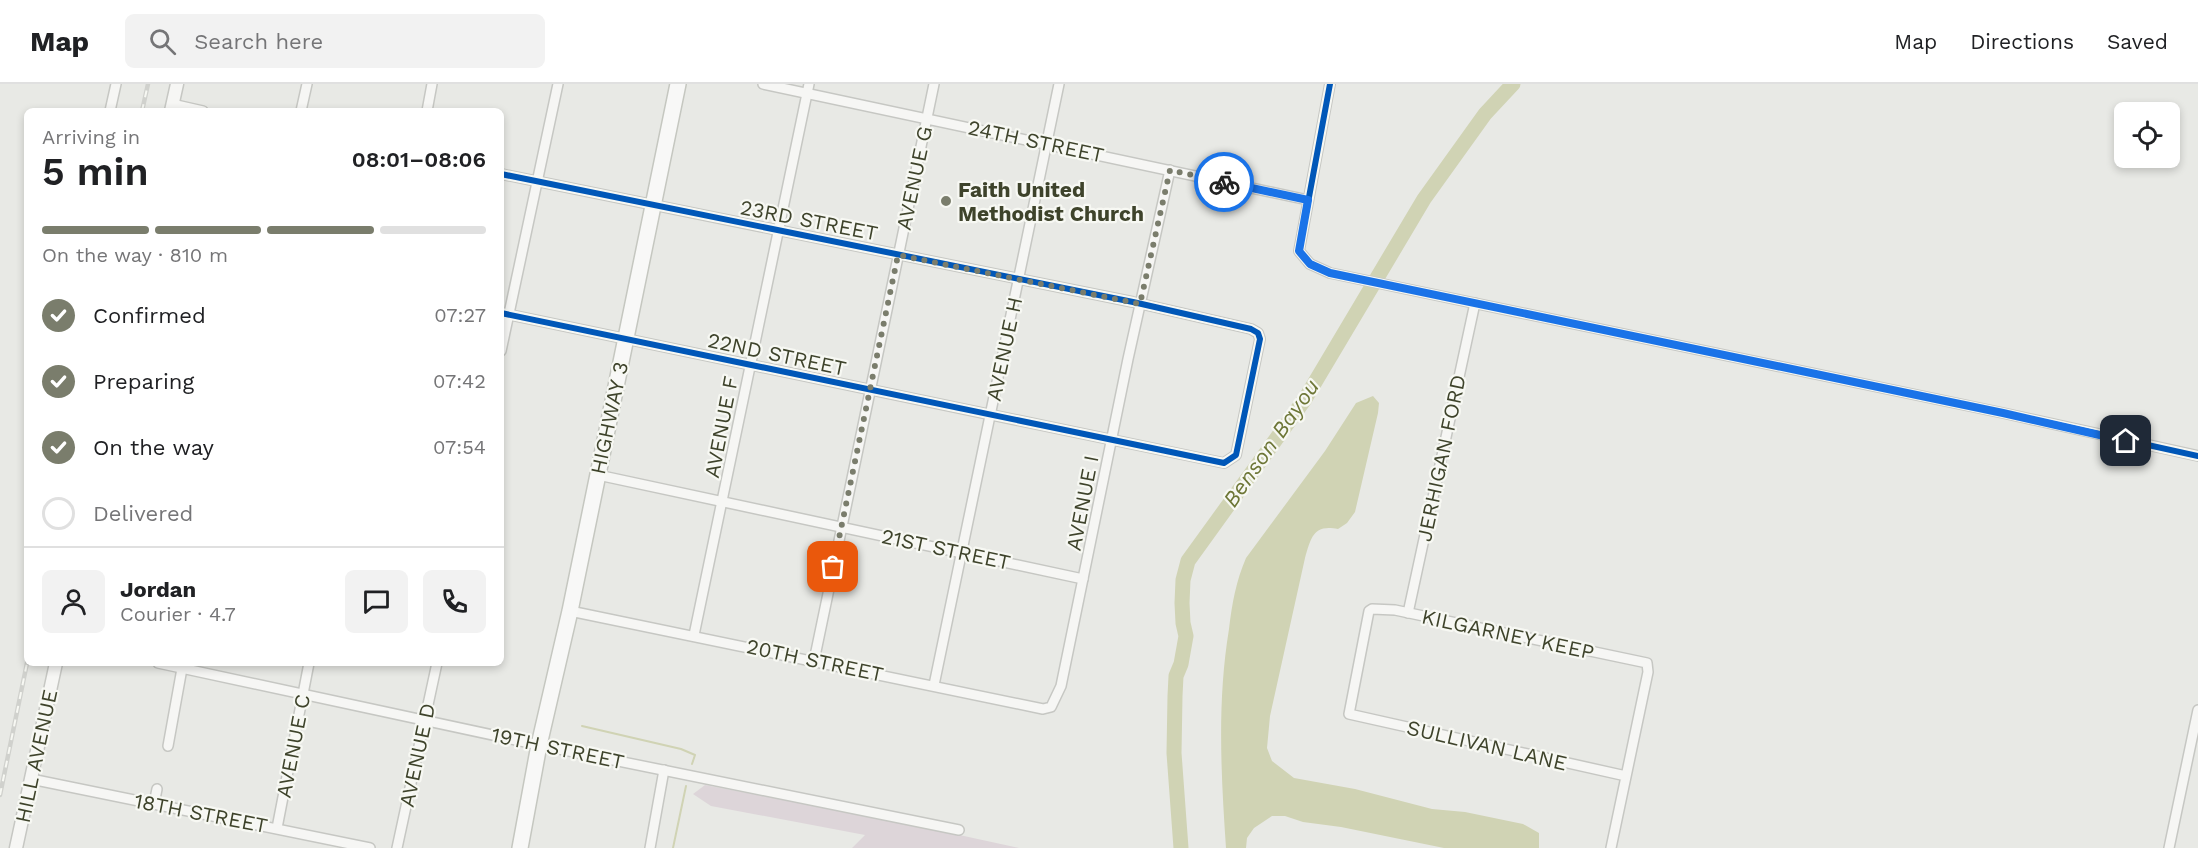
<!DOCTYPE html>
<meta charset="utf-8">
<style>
body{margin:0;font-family:"Work Sans",sans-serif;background:#f2f2f2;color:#202124;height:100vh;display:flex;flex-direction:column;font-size:22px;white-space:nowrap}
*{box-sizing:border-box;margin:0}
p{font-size:20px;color:#757577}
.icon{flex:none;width:33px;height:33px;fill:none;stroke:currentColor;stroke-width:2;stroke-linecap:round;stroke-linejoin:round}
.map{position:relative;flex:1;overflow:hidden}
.panel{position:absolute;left:24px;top:24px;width:480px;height:558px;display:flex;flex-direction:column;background:#fff;border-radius:9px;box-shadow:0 3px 9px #0003}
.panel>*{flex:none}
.fabs{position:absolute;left:2114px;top:18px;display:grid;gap:12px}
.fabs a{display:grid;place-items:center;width:66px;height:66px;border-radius:9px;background:#fff;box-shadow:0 3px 9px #0003;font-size:30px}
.pin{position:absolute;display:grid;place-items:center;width:51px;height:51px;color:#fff;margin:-26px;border-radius:12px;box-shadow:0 3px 9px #0006}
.courier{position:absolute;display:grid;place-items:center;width:60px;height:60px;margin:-30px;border:4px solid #1a73e8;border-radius:50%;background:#fff;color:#222;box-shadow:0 2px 8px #0007}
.headline em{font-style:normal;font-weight:600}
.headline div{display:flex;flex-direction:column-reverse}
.headline{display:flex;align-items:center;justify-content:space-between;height:102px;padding:0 18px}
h1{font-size:39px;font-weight:600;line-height:45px}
.bar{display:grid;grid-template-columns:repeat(4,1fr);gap:9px 6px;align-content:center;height:72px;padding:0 18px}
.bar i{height:8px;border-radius:4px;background:#e0e0e0}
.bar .selected{background:#7a7d6c}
.bar p{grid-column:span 4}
.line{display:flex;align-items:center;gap:15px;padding:0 18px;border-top:2px solid #e0e0e0}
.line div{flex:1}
.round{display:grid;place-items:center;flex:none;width:63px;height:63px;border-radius:9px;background:#f2f2f2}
ol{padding:0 18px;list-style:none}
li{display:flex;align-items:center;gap:18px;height:66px}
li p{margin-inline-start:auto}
li .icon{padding:6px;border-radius:50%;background:#7a7d6c;color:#fff;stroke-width:4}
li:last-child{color:#757577}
li i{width:33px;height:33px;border:3px solid #e0e0e0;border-radius:50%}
header{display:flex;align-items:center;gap:36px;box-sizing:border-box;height:84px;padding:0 30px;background:#fff;border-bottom:2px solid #e0e0e0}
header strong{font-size:28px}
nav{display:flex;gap:33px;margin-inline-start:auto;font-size:21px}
.search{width:420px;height:54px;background:#f2f2f2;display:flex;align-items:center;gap:15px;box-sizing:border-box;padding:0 21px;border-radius:9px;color:#757577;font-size:22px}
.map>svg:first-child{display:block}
.green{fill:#ddd5d9}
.water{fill:#d0d3b4}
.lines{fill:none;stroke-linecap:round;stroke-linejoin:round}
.stream{stroke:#d0d3b4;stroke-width:2}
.river{stroke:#d0d3b4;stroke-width:15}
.minor-casing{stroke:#c6c7c3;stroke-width:12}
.tertiary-casing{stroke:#c6c7c3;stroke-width:15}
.primary-casing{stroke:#c5c7c0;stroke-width:18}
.minor{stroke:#f6f6f4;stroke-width:9}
.tertiary{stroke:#f6f6f4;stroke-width:12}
.primary{stroke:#f8f8f7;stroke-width:15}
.rail-casing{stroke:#d0d1cd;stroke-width:4.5}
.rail{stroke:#f7f8f3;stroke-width:2;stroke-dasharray:7;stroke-linecap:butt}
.cycleway-casing{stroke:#f7f8f3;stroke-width:10}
.cycleway{stroke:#0057b8;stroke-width:6}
.done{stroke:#7a7d6c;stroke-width:6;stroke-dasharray:0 10.8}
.route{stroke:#1a73e8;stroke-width:8}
.poi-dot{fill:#7a7d6c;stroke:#f7f8f3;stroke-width:2}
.labels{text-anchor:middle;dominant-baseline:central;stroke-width:4.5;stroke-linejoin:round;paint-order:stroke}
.street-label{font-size:21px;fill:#3e432b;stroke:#f7f8f3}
.poi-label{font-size:21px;font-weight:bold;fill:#3e432b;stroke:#f7f8f3;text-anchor:start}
.water-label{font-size:22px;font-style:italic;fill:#6d7636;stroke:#f7f8f3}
</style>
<header>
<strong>Map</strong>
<div class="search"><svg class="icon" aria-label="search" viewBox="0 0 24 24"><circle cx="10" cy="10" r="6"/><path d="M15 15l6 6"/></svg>Search here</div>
<nav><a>Map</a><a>Directions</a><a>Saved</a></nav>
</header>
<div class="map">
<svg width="2198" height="764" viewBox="0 0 2198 764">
<rect width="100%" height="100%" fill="#e8e9e5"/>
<path class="green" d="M705 701 895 737 1019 764H852L865 751 711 722 693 710Z"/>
<path class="water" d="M1373 312 1379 319 1378 329 1355 428 1347 439 1338 445C1313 440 1311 454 1305 474L1270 632 1267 664 1272 677 1294 694 1355 705 1432 725 1465 728 1523 740 1539 749V764H1444L1341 743 1303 738 1285 732H1272L1254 744 1247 754 1246 764H1226C1221 690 1217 618 1229 545 1232 520 1236 497 1246 474L1325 367 1356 319Z"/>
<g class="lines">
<g class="stream">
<path d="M582 642 681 665 695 671 692 680"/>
<path d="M673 764 686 702"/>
</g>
<path class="river" d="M1181 764 1174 669 1175 612 1176 592 1181 580 1186 552 1183 539 1182 519 1183 496 1188 477 1305 315 1424 115 1485 30 1513 0"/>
<g class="minor-casing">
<g id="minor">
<path d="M763 0 1308 116"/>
<path d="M1330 0 1299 167 1310 180 1330 189 2003 329 2198 372"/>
<path d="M172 20 203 27"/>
<path d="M110 27 116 0"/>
<path d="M301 27 307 0"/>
<path d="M427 27 432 0"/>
<path d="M501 90 1133 218 1251 245 1258 249 1260 255 1236 371 1224 379 501 229"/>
<path d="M501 267 558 0"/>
<path d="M598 391 1083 495"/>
<path d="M570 527 1043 625 1051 623 1061 602 1128 275 1170 86"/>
<path d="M1408 529 1475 219"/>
<path d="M694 551 809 0"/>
<path d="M814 577 934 0"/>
<path d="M158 579 539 661 959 746"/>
<path d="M934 601 1059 0"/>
<path d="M168 662 183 579"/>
<path d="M31 695 370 764"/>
<path d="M154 720 157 705"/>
<path d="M277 744 309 579"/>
<path d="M397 764 437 579"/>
<path d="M650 764 664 686"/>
<path d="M1611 764 1648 588 1647 579 1395 526 1372 525 1369 527 1349 630 1626 692"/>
<path d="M2169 764 2198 626"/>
</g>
</g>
<g class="tertiary-casing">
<g id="tertiary">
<path d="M171 27 177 0"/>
<path d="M16 764 56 579"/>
</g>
</g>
<g class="primary-casing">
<path id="primary" d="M520 764 539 661 570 527 678 0"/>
</g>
<use href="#minor" class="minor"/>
<use href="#tertiary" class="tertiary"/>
<use href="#primary" class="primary"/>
<g class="rail-casing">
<g id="rail">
<path d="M142 27 148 0"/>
<path d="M0 711 27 579"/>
</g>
</g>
<use href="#rail" class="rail"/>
<g class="cycleway-casing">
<g id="cycleway">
<path d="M1330 0 1299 167 1310 180 1330 189 2003 329 2198 372"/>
<path d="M501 90 1133 218 1251 245 1258 249 1260 255 1236 371 1224 379 501 229"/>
</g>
</g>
<use href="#cycleway" class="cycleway"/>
</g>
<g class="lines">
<path class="done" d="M833 483 898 171 1140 220 1170 86 1224 98"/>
<path class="route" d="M1224 98 1308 116 1299 167 1310 180 1330 189 2003 329 2126 357"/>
</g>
<circle class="poi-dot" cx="946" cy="117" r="6"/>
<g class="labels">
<g class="street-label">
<text transform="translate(1036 57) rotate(12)">24TH STREET</text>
<text transform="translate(914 94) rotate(-78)">AVENUE G</text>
<text transform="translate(809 136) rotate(11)">23RD STREET</text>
<text transform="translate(1004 265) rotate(-78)">AVENUE H</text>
<text transform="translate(777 270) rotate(12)">22ND STREET</text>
<text transform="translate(609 334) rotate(-78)">HIGHWAY 3</text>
<text transform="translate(721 343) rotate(-79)">AVENUE F</text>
<text transform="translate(1441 374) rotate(-78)">JERHIGAN FORD</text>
<text transform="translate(1082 419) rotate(-79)">AVENUE I</text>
<text transform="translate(946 465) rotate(12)">21ST STREET</text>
<text transform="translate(1508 550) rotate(12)">KILGARNEY KEEP</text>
<text transform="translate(815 576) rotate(12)">20TH STREET</text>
<text transform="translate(1487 661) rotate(13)">SULLIVAN LANE</text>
<text transform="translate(293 662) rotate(-79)">AVENUE C</text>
<text transform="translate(558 664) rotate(12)">19TH STREET</text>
<text transform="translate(417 671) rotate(-78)">AVENUE D</text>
<text transform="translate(36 672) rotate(-78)">HILL AVENUE</text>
<text transform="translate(201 729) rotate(11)">18TH STREET</text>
</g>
<g class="poi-label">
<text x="958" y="105">Faith United<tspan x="958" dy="24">Methodist Church</tspan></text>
</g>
<g class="water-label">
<text transform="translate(1271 359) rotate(-55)">Benson Bayou</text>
</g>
</g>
</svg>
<div class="fabs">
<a><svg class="icon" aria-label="locate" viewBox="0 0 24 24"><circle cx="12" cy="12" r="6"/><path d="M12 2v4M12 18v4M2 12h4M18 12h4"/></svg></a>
</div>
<div class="pin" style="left:833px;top:483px;background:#ea580c"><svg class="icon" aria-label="bag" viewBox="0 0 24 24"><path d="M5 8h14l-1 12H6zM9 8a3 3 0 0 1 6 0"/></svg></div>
<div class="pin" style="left:2126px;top:357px;background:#1f2937"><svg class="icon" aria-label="home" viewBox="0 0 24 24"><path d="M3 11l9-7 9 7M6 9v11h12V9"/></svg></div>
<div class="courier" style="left:1224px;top:98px"><svg class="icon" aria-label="bike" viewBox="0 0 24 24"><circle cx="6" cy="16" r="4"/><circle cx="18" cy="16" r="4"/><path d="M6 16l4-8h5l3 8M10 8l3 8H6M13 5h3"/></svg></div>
<section class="panel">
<div class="headline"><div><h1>5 min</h1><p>Arriving in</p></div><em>08:01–08:06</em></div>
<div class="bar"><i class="selected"></i><i class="selected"></i><i class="selected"></i><i></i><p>On the way · 810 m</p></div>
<ol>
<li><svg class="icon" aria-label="check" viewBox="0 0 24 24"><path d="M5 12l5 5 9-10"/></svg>Confirmed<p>07:27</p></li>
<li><svg class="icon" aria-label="check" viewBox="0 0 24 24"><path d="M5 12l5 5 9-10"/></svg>Preparing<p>07:42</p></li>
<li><svg class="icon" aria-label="check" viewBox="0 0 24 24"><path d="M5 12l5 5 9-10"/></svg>On the way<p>07:54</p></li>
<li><i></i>Delivered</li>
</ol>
<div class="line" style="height:108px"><a class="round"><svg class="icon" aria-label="person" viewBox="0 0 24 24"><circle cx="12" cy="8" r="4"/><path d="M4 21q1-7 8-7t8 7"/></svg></a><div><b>Jordan</b><p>Courier · 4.7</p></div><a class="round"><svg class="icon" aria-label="chat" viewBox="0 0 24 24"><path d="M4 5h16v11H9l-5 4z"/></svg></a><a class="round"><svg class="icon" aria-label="phone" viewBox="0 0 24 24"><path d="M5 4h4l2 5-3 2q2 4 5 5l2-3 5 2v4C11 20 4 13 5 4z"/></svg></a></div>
</section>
</div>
